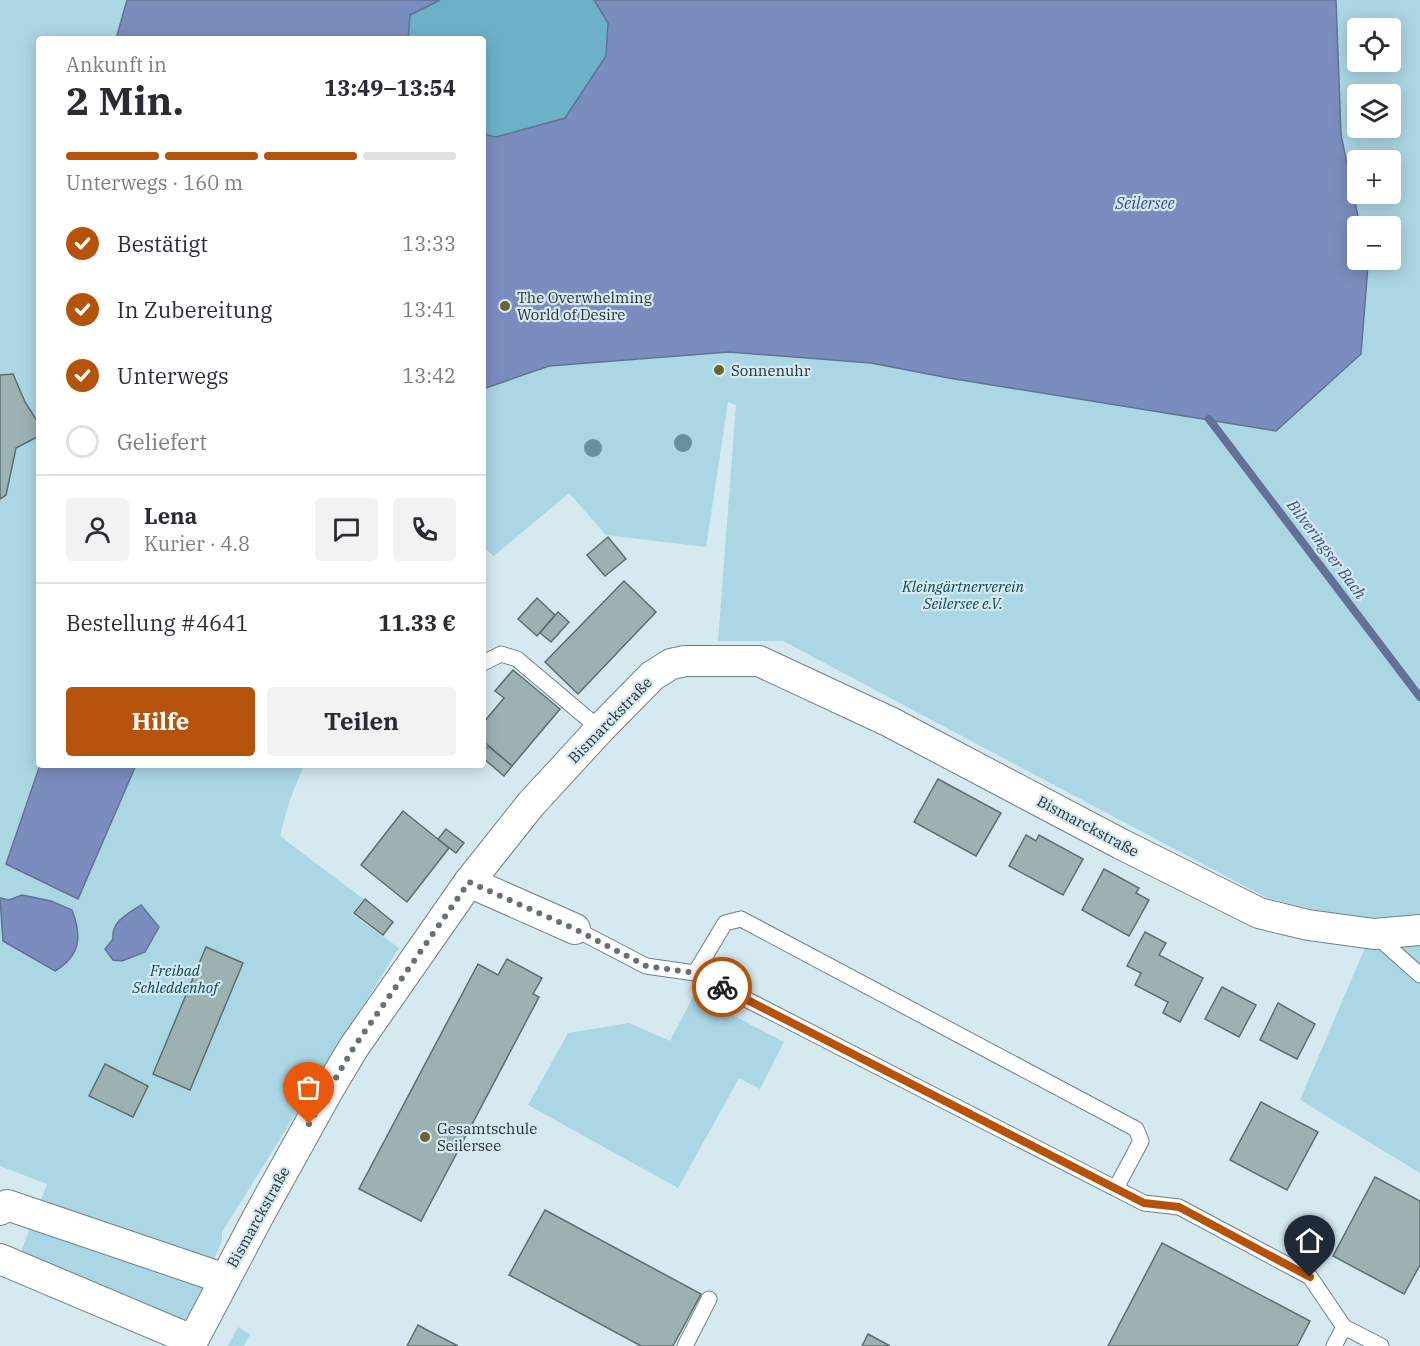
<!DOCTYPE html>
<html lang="de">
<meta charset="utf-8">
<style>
body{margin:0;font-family:"IBM Plex Serif",serif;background:#f2f2f3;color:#2b2b33;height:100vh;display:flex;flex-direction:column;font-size:22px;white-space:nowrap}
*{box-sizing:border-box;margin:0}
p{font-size:20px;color:#7c7c81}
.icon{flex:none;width:33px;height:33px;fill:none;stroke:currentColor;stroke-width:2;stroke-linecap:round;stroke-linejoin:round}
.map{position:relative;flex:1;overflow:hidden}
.side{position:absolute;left:36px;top:36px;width:450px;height:732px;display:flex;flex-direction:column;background:#fff;border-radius:6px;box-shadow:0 3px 15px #0003}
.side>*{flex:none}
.controls{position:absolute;left:1347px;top:18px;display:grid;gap:12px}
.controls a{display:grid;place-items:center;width:54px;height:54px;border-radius:6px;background:#fff;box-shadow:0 3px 15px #0003;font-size:30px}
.pin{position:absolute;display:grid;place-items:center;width:51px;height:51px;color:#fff;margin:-62px -26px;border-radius:50% 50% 50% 0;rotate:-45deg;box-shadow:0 0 6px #0007}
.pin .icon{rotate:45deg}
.courier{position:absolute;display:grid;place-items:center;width:60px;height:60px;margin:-30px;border:4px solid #b45309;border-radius:50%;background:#fff;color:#222;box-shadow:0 2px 8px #0007}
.overview em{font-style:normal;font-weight:800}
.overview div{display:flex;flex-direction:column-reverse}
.overview{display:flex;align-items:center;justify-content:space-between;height:102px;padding:0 30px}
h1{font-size:39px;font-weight:800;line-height:45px}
.bar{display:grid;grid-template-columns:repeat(4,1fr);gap:9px 6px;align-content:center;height:72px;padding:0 30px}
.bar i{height:8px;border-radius:4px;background:#e1e1e2}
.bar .on{background:#b45309}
.bar p{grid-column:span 4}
.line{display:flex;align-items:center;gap:15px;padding:0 30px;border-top:2px solid #e1e1e2}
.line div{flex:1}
.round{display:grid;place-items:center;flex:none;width:63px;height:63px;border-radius:6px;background:#f2f2f3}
ol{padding:0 30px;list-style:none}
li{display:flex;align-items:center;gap:18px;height:66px}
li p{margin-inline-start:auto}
li .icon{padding:6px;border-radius:50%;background:#b45309;color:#fff;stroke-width:4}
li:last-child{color:#7c7c81}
li i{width:33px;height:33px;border:3px solid #e1e1e2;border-radius:50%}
.action{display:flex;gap:12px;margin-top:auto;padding:12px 30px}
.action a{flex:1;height:69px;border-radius:6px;background:#b45309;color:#fff;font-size:24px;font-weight:800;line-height:69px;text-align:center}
.action a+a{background:#f2f2f3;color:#2b2b33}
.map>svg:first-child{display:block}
.green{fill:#abd6e4;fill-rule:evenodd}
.forest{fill:#6db1c7}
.water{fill:#7b8dbe;stroke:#637195;stroke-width:1.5}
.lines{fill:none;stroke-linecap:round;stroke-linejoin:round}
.stream{stroke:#637195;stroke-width:8}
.building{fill:#9cb2b2;stroke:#5b6f6f;stroke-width:1.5}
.lane-casing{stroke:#6f8187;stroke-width:17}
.street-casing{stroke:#6f8187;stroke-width:32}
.lane{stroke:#fff;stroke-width:15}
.street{stroke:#fff;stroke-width:30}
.tree{fill:#65909c}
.done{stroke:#667176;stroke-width:6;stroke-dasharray:0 10.8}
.route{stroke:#b45309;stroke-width:8}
.poi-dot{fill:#6a6431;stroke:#d4e9f0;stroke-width:2}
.labels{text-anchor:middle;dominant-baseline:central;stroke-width:4.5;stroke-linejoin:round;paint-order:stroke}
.poi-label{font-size:15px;fill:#2a3134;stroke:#d4e9f0;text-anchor:start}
.park-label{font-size:15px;font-style:italic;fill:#0a4758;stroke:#d4e9f0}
.street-label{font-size:15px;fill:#2a3134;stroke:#d4e9f0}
.water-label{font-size:16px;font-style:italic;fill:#3a4f8e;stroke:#d4e9f0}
</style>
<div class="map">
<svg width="1420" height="1346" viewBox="0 0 1420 1346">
<rect width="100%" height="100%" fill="#d4e9f0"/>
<g class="green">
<path d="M0 0H127L116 39H39V765H304L289 802 280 836 363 899 352 914 399 948 222 1232V1240L187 1324 19 1257 47 1184 0 1166Z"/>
<path d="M1336 0H1420V1173L1300 1100 1367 943 1344 917 1267 898 783 641H718L736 405 728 402 706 547 606 535 569 493 494 556 483 547V389L549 366 729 352 871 363 949 378 1276 431 1360 354 1368 265 1367 260H1390V226H1360L1341 135ZM1358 28H1390V62H1358ZM1358 94H1390V128H1358ZM1358 160H1390V194H1358Z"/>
<path d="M694 995 784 1042 760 1089 739 1078 678 1188 528 1105 568 1033 629 1023 670 1041Z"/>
<path d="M238 1327 250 1334 244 1346H228Z"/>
</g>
<path class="forest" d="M440 0H594L608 23 606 56 565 118 496 137 483 134V39H408L410 15Z"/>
<g class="water">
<path d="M127 0H440L410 15 408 39H116Z"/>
<path d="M594 0H1336L1341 135 1360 226H1358V260H1367L1368 265 1361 354 1276 431 949 378 871 363 729 352 549 366 483 389V134L496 137 565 118 606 56 608 23Z"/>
<path d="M40 765H136L78 899 6 864Z"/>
<path d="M22 895 51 901 72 910C82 936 81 955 55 971L3 941 0 898 9 900Z"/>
<path d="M141 905 159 927 145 952 122 961 113 960 105 949 113 939C111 921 128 914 141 905Z"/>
</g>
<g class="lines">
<path class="stream" d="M1209 419 1420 697"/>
</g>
<g class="building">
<path d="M13 374 25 402 39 424V436L16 448 6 495 0 499V375Z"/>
<path d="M608 537 626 559 605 576 587 555Z"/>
<path d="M624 581 656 612 578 694 545 662Z"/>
<path d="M537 598 555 615 537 636 518 619Z"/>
<path d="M558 612 569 622 551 642 540 633Z"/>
<path d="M513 670 560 709 512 766 483 741V723L504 698 495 691Z"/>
<path d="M488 746 512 766 504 776 483 758V752Z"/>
<path d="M938 779 1001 813 976 856 914 822Z"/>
<path d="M403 811 449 848 407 902 361 865Z"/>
<path d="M446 829 464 843 456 853 438 839Z"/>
<path d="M1026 835 1036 841 1039 835 1083 859 1063 895 1009 866Z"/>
<path d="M1104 869 1139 888 1136 893 1149 900 1129 936 1082 910Z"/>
<path d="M365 899 393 922 383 935 354 913Z"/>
<path d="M1145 932 1166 943 1159 955 1203 978 1180 1022 1163 1013 1168 1002 1135 985 1141 973 1127 966Z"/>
<path d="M206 947 243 963 190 1090 153 1074Z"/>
<path d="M507 959 542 978 533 994 539 997 421 1221 359 1189 478 964 498 975Z"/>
<path d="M1222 987 1256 1005 1239 1037 1205 1019Z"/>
<path d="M1278 1003 1315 1024 1297 1059 1260 1040Z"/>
<path d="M105 1064 148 1086 133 1117 89 1096Z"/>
<path d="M1261 1102 1318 1132 1287 1190 1230 1160Z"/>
<path d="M1375 1177 1420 1201V1265L1404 1294 1333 1256Z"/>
<path d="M545 1210 701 1294 673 1346H641L509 1275Z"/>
<path d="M1162 1243 1310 1321 1297 1346H1108Z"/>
<path d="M418 1325 425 1329 458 1346H407Z"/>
<path d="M868 1334 890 1346H862Z"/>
</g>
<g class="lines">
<g class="lane-casing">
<g id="lane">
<path d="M483 663 501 654 517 659 600 729"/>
<path d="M575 929 646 966 695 973 1144 1203 1179 1207 1310 1277 1344 1327 1381 1346"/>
<path d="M1374 934 1420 975"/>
<path d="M695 973 725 923 741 919 1136 1129 1141 1141 1116 1188"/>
<path d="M685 1346 709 1299"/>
<path d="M1334 1346 1344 1327"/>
</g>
</g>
<g class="street-casing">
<g id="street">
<path d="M469 882 575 929"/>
<path d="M0 1210 7 1205 225 1279"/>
<path d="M0 1259 192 1340"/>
<path d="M190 1346 259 1215 330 1087 354 1047 469 882 531 804 600 729 652 676 671 664 685 661H759L890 722 1121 844 1259 913 1308 925 1374 934 1420 930"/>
</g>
</g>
<use href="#lane" class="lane"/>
<use href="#street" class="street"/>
</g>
<g class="tree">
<circle cx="683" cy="443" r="9"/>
<circle cx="593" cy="448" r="9"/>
</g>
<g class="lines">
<path class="done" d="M309 1124 354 1047 469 882 575 929 646 966 695 973 722 987"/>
<path class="route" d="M722 987 1144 1203 1179 1207 1310 1277"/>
</g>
<g class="poi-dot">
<circle cx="505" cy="306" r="6"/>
<circle cx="719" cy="370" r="6"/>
<circle cx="425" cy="1137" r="6"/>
</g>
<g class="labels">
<g class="poi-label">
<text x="517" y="297">The Overwhelming<tspan x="517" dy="17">World of Desire</tspan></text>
<text x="731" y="370">Sonnenuhr</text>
<text x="437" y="1128">Gesamtschule<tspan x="437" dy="17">Seilersee</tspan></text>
</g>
<g class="park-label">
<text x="963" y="586">Kleingärtnerverein<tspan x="963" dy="17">Seilersee e.V.</tspan></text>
<text x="175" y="970">Freibad<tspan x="175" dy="17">Schleddenhof</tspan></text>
</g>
<g class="street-label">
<text transform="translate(610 720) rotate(-46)">Bismarckstraße</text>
<text transform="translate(1088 826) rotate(28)">Bismarckstraße</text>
<text transform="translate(258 1217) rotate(-61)">Bismarckstraße</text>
</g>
<g class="water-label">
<text x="1145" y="203">Seilersee</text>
<text transform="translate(1327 549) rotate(53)">Bilveringser Bach</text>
</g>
</g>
</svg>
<div class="controls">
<a><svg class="icon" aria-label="locate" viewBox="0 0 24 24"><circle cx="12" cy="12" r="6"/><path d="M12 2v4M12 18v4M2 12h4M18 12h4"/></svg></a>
<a><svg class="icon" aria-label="layers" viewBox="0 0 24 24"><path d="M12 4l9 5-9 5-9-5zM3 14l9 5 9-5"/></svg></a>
<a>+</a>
<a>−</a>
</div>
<div class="pin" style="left:309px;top:1124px;background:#ea580c"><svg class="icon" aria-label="bag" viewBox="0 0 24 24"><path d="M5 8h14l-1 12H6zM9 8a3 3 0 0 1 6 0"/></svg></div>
<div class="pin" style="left:1310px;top:1277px;background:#1f2937"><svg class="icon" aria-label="home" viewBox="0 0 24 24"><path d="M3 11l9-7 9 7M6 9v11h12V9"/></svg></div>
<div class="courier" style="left:722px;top:987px"><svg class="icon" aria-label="bike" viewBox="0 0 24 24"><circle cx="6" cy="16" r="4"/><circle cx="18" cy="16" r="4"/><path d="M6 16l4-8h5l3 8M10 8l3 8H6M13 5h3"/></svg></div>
<section class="side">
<div class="overview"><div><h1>2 Min.</h1><p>Ankunft in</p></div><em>13:49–13:54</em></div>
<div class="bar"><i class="on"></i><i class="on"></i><i class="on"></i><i></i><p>Unterwegs · 160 m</p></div>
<ol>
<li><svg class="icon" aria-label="check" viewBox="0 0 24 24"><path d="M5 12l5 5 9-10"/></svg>Bestätigt<p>13:33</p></li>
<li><svg class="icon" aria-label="check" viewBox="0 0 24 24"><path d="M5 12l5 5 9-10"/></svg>In Zubereitung<p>13:41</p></li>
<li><svg class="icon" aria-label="check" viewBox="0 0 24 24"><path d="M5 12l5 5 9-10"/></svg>Unterwegs<p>13:42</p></li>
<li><i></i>Geliefert</li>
</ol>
<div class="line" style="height:108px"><a class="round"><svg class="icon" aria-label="person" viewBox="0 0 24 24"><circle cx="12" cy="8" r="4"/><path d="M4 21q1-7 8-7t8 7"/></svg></a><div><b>Lena</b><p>Kurier · 4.8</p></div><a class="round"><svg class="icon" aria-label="chat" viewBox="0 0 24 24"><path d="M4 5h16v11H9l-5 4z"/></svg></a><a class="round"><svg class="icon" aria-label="phone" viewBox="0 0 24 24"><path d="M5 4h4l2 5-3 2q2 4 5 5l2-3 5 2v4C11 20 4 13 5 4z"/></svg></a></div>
<div class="line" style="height:78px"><div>Bestellung #4641</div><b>11.33 €</b></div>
<div class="action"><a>Hilfe</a><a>Teilen</a></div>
</section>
</div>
